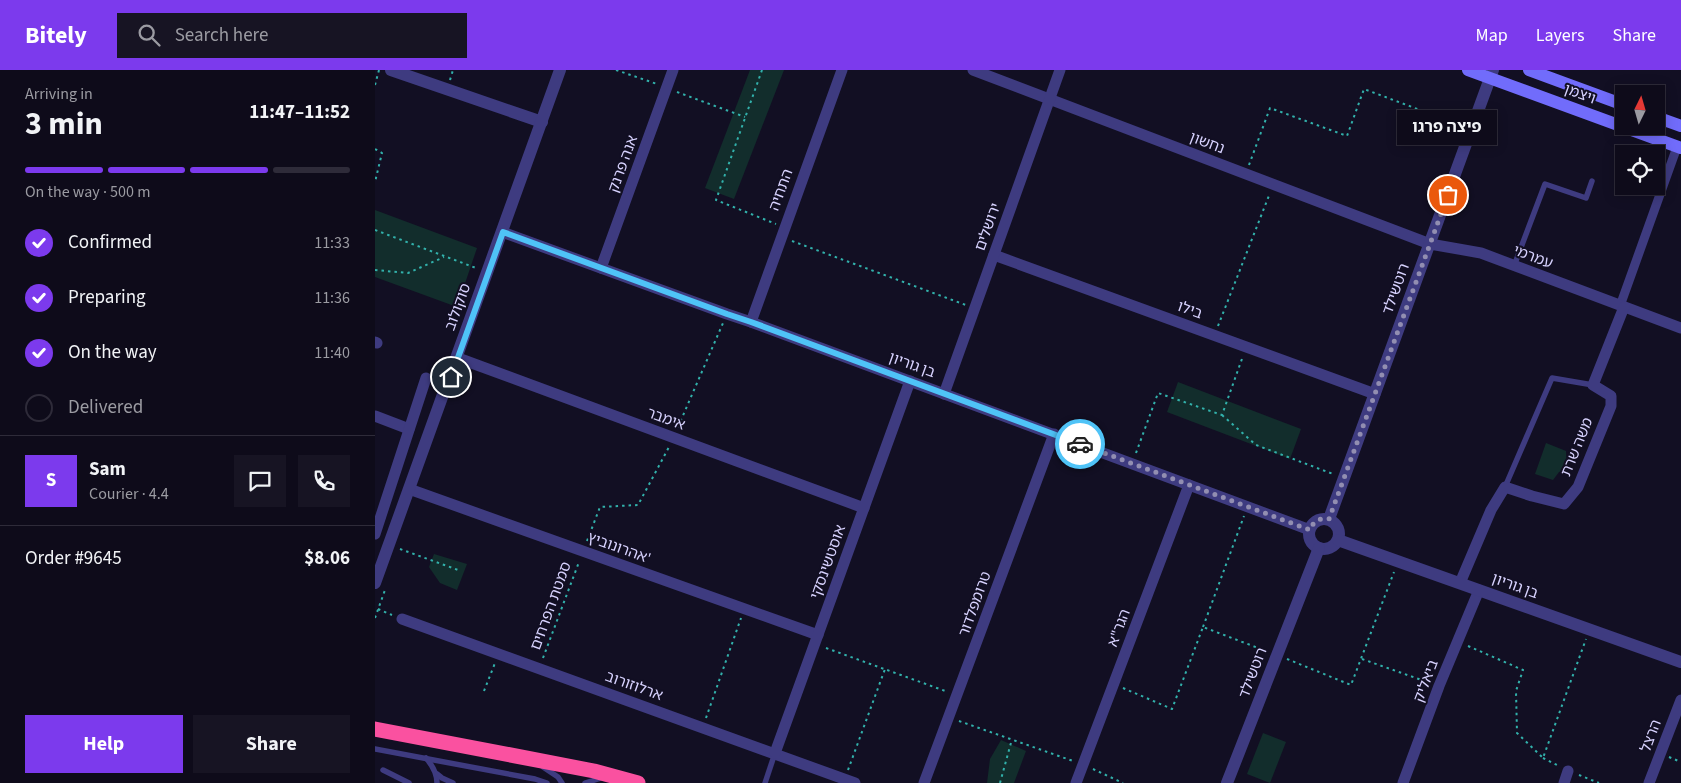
<!DOCTYPE html>
<meta charset="utf-8">
<style>
body{margin:0;font-family:"Source Sans 3","Noto Sans Hebrew",sans-serif;background:#171423;color:#f1f3f6;height:100vh;display:flex;flex-direction:column;font-size:19px;white-space:nowrap}
*{box-sizing:border-box;margin:0}
p{font-size:16px;color:#9b9ba2}
.icon{flex:none;width:28px;height:28px;fill:none;stroke:currentColor;stroke-width:2;stroke-linecap:round;stroke-linejoin:round}
.map{position:relative;flex:1;overflow:hidden}
.details{display:flex;flex-direction:column;background:#0e0b1a;width:375px}
.details>*{flex:none}
.needle{width:32px;rotate:5deg}
.fabs{position:absolute;left:1240px;top:15px;display:grid;gap:10px}
.fabs a{display:grid;place-items:center;width:50px;height:50px;border-radius:0px;background:#0e0b1a;box-shadow:0 2px 12px #0003,0 0 0 1px #2e2b39;font-size:25px}
.pin{position:absolute;display:grid;place-items:center;width:42px;height:42px;color:#fff;margin:-21px;border:2px solid #fff;border-radius:50%;box-shadow:0 1px 5px #0007}
.courier{position:absolute;display:grid;place-items:center;width:50px;height:50px;margin:-25px;border:4px solid #4fc3f7;border-radius:50%;background:#fff;color:#222;box-shadow:0 1px 6px #0007}
.bubble{position:absolute;height:35px;border-radius:0px;background:#0e0b1a;box-shadow:0 2px 12px #0003,0 0 0 1px #2e2b39;font-size:16px;font-weight:700;line-height:35px;text-align:center}
.summary em{font-style:normal;font-weight:700}
.summary div{display:flex;flex-direction:column-reverse}
.summary{display:flex;align-items:center;justify-content:space-between;height:85px;padding:0 25px}
h1{font-size:32px;font-weight:700;line-height:38px}
.bar{display:grid;grid-template-columns:repeat(4,1fr);gap:8px 5px;align-content:center;height:60px;padding:0 25px}
.bar i{height:6px;border-radius:4px;background:#2e2b39}
.bar .active{background:#7c3aed}
.bar p{grid-column:span 4}
.line{display:flex;align-items:center;gap:12px;padding:0 25px;border-top:1px solid #2e2b39}
.line div{flex:1}
.round{display:grid;place-items:center;flex:none;width:52px;height:52px;border-radius:0px;background:#171423}
ol{padding:0 25px;list-style:none}
li{display:flex;align-items:center;gap:15px;height:55px}
li p{margin-inline-start:auto}
li .icon{padding:5px;border-radius:50%;background:#7c3aed;color:#fff;stroke-width:4}
li:last-child{color:#9b9ba2}
li i{width:28px;height:28px;border:2px solid #2e2b39;border-radius:50%}
.action{display:flex;gap:10px;margin-top:auto;padding:10px 25px}
.action a{flex:1;height:58px;border-radius:0px;background:#7c3aed;color:#fff;font-size:20px;font-weight:700;line-height:58px;text-align:center}
.action a+a{background:#171423;color:#f1f3f6}
header{display:flex;align-items:center;gap:30px;box-sizing:border-box;height:70px;padding:0 25px;background:#7c3aed;color:#fff}
header strong{font-size:24px}
nav{display:flex;gap:28px;margin-inline-start:auto;font-size:18px}
.search{width:350px;height:45px;background:#171423;display:flex;align-items:center;gap:12px;box-sizing:border-box;padding:0 18px;border-radius:0px;color:#9b9ba2;font-size:19px}
main{display:flex;flex:1;min-height:0}
.map>svg:first-child{display:block}
.green{fill:#122d2c}
.lines{fill:none;stroke-linecap:round;stroke-linejoin:round}
.path{stroke:#32b1ab;stroke-width:2;stroke-dasharray:2.5 4;stroke-linecap:butt}
.service{stroke:#3e3b80;stroke-width:5.5}
.pedestrian{stroke:#3e3b80;stroke-width:9}
.minor{stroke:#3e3b80;stroke-width:11}
.tertiary{stroke:#3e3b80;stroke-width:12}
.secondary{stroke:#716cfb;stroke-width:12}
.motorway{stroke:#fa51a0;stroke-width:15}
.done{stroke:#928eb1;stroke-width:5;stroke-dasharray:0 9}
.route{stroke:#4fc3f7;stroke-width:6}
.labels{text-anchor:middle;dominant-baseline:central;stroke-width:4;stroke-linejoin:round;paint-order:stroke}
.street-label{font-size:15px;fill:#d7d2fe;stroke:#120f23}
</style>
<header>
<strong>Bitely</strong>
<div class="search"><svg class="icon" aria-label="search" viewBox="0 0 24 24"><circle cx="10" cy="10" r="6"/><path d="M15 15l6 6"/></svg>Search here</div>
<nav><a>Map</a><a>Layers</a><a>Share</a></nav>
</header>
<main>
<section class="details">
<div class="summary"><div><h1>3 min</h1><p>Arriving in</p></div><em>11:47–11:52</em></div>
<div class="bar"><i class="active"></i><i class="active"></i><i class="active"></i><i></i><p>On the way · 500 m</p></div>
<ol>
<li><svg class="icon" aria-label="check" viewBox="0 0 24 24"><path d="M5 12l5 5 9-10"/></svg>Confirmed<p>11:33</p></li>
<li><svg class="icon" aria-label="check" viewBox="0 0 24 24"><path d="M5 12l5 5 9-10"/></svg>Preparing<p>11:36</p></li>
<li><svg class="icon" aria-label="check" viewBox="0 0 24 24"><path d="M5 12l5 5 9-10"/></svg>On the way<p>11:40</p></li>
<li><i></i>Delivered</li>
</ol>
<div class="line" style="height:90px"><b class="round" style="background:#7c3aed;color:#fff">S</b><div><b>Sam</b><p>Courier · 4.4</p></div><a class="round"><svg class="icon" aria-label="chat" viewBox="0 0 24 24"><path d="M4 5h16v11H9l-5 4z"/></svg></a><a class="round"><svg class="icon" aria-label="phone" viewBox="0 0 24 24"><path d="M5 4h4l2 5-3 2q2 4 5 5l2-3 5 2v4C11 20 4 13 5 4z"/></svg></a></div>
<div class="line" style="height:65px"><div>Order #9645</div><b>$8.06</b></div>
<div class="action"><a>Help</a><a>Share</a></div>
</section>
<div class="map">
<svg width="1306" height="713" viewBox="0 0 1306 713">
<rect width="100%" height="100%" fill="#120f23"/>
<g class="green">
<path d="M375 0H409L359 129 330 118Z"/>
<path d="M0 140 102 178 82 237 0 207Z"/>
<path d="M803 312 926 359 915 389 792 342Z"/>
<path d="M1171 373 1191 381 1192 400 1184 402 1178 410 1160 404Z"/>
<path d="M59 484 92 494 82 520 65 513 54 497Z"/>
<path d="M888 663 911 672 895 713 872 704Z"/>
<path d="M626 670 651 681 639 713H612L615 689Z"/>
</g>
<g class="lines">
<g class="path">
<path d="M241 0 282 14"/>
<path d="M387 0 341 130 401 154"/>
<path d="M75 10 78 0"/>
<path d="M0 15 4 0"/>
<path d="M302 22 370 47"/>
<path d="M0 79 7 83 0 112"/>
<path d="M874 95 895 38 972 66 989 19 1085 55"/>
<path d="M0 160 101 198"/>
<path d="M417 171 591 235"/>
<path d="M0 200 33 203 69 187"/>
<path d="M843 256 895 123"/>
<path d="M847 345 881 375 958 404"/>
<path d="M303 357 348 253"/>
<path d="M761 383 783 323 847 345 868 286"/>
<path d="M212 471 225 437 263 435 294 377"/>
<path d="M25 479 86 501"/>
<path d="M3 539 17 545"/>
<path d="M0 548 10 520"/>
<path d="M828 557 869 446"/>
<path d="M1093 576 1148 600 1141 621 1142 663 1168 688 1211 569"/>
<path d="M451 578 573 622"/>
<path d="M168 588 204 492"/>
<path d="M912 589 976 615 1019 502"/>
<path d="M987 589 1055 613"/>
<path d="M748 618 797 639 828 557 891 581"/>
<path d="M109 621 120 593"/>
<path d="M331 648 366 548"/>
<path d="M584 651 698 691"/>
<path d="M1294 687 1306 692"/>
<path d="M1168 688 1184 696"/>
<path d="M718 699 748 713"/>
<path d="M473 700 510 599"/>
<path d="M1204 705 1224 713"/>
<path d="M625 713 637 669"/>
</g>
<g class="service">
<path d="M1139 196 1170 114 1211 128 1217 111"/>
<path d="M1130 417 1177 308 1218 315"/>
<path d="M0 679 160 709 172 713"/>
<path d="M51 688C58 696 62 703 62 713"/>
<path d="M168 697 183 707 187 713"/>
<path d="M8 700 34 713"/>
<path d="M62 704 67 708 78 713"/>
<path d="M210 713 226 708"/>
<path d="M390 713 400 683"/>
</g>
<path class="pedestrian" d="M1245 236 1302 77"/>
<g class="minor">
<path d="M598 0 1055 174 1106 183 1306 258"/>
<path d="M127 162 352 244 376 252 935 460"/>
<path d="M619 185 1000 324"/>
<path d="M226 198 298 0"/>
<path d="M376 252 467 0"/>
<path d="M0 272 2 273"/>
<path d="M83 288 489 438"/>
<path d="M569 324 685 0"/>
<path d="M0 346 34 359"/>
<path d="M34 419 443 565"/>
<path d="M0 464 51 308"/>
<path d="M1085 513 1116 440 1130 417 1157 426 1189 434 1203 417 1236 336V326L1218 315 1249 237"/>
<path d="M27 549 480 713"/>
<path d="M400 683 535 311"/>
<path d="M549 713 679 364"/>
<path d="M701 713 814 415"/>
<path d="M1028 713 1064 616 1104 520"/>
<path d="M1189 713 1193 701"/>
<path d="M1274 713 1306 630"/>
</g>
<g class="tertiary">
<path d="M16 0 167 52"/>
<path d="M954 449 1118 0"/>
<circle cx="949" cy="464" r="15"/>
<path d="M963 470 1306 592"/>
<path d="M0 513 185 0"/>
<path d="M852 713 944 478"/>
</g>
<g class="secondary">
<path d="M1093 0 1306 78"/>
<path d="M1154 0 1249 35"/>
<path d="M1281 47 1306 56"/>
</g>
<path class="motorway" d="M0 659 219 701 263 713"/>
</g>
<g class="lines">
<path class="done" d="M705 374 935 460C938 451 946 447 954 449L1073 125"/>
<path class="route" d="M76 307 128 162 352 244 376 252 705 374"/>
</g>
<g class="labels">
<g class="street-label">
<text transform="translate(1205 24) rotate(20)">ויצמן</text>
<text transform="translate(832 73) rotate(21)">נחשון</text>
<text transform="translate(248 94) rotate(-70)">אנה פרנק</text>
<text transform="translate(406 120) rotate(-70)">התחיה</text>
<text transform="translate(613 157) rotate(-70)">ירושלים</text>
<text transform="translate(1158 187) rotate(21)">עמרמי</text>
<text transform="translate(1021 219) rotate(-70)">רוטשילד</text>
<text transform="translate(83 237) rotate(-70)">סוקולוב</text>
<text transform="translate(815 240) rotate(20)">בילו</text>
<text transform="translate(537 295) rotate(20)">בן גוריון</text>
<text transform="translate(291 349) rotate(20)">אימבר</text>
<text transform="translate(1202 377) rotate(-68)">משה שרת</text>
<text transform="translate(244 478) rotate(20)">אהרונוביץ'</text>
<text transform="translate(453 492) rotate(-70)">אוסטשינסקי</text>
<text transform="translate(1140 516) rotate(20)">בן גוריון</text>
<text transform="translate(600 534) rotate(-70)">טרומפלדור</text>
<text transform="translate(176 536) rotate(-70)">סמטת הפרחים</text>
<text transform="translate(744 558) rotate(-69)">הגר"א</text>
<text transform="translate(878 603) rotate(-69)">רוטשילד</text>
<text transform="translate(1051 611) rotate(-69)">ביאליק</text>
<text transform="translate(259 616) rotate(20)">ארלוזורוב</text>
<text transform="translate(1276 666) rotate(-69)">הרצל</text>
</g>
</g>
</svg>
<div class="fabs">
<a><svg class="needle" viewBox="-14 -14 28 28"><path d="M0-13l5 13h-10z" fill="#e53935"/><path d="M0 13l5-13h-10z" fill="#9b9ba2"/></svg></a>
<a><svg class="icon" aria-label="locate" viewBox="0 0 24 24"><circle cx="12" cy="12" r="6"/><path d="M12 2v4M12 18v4M2 12h4M18 12h4"/></svg></a>
</div>
<div class="pin" style="left:1073px;top:125px;background:#ea580c"><svg class="icon" aria-label="bag" viewBox="0 0 24 24"><path d="M5 8h14l-1 12H6zM9 8a3 3 0 0 1 6 0"/></svg></div>
<div class="pin" style="left:76px;top:307px;background:#1f2937"><svg class="icon" aria-label="home" viewBox="0 0 24 24"><path d="M3 11l9-7 9 7M6 9v11h12V9"/></svg></div>
<div class="courier" style="left:705px;top:374px"><svg class="icon" aria-label="car" viewBox="0 0 24 24"><path d="M5 17H2v-5l4-1 3-4h7l3 4 3 1v5h-3M9 17h6M6 11h13"/><circle cx="7" cy="17" r="2"/><circle cx="17" cy="17" r="2"/></svg></div>
<div class="bubble" style="left:1022px;top:40px;width:100px">פיצה פרגו</div>
</div>
</main>
